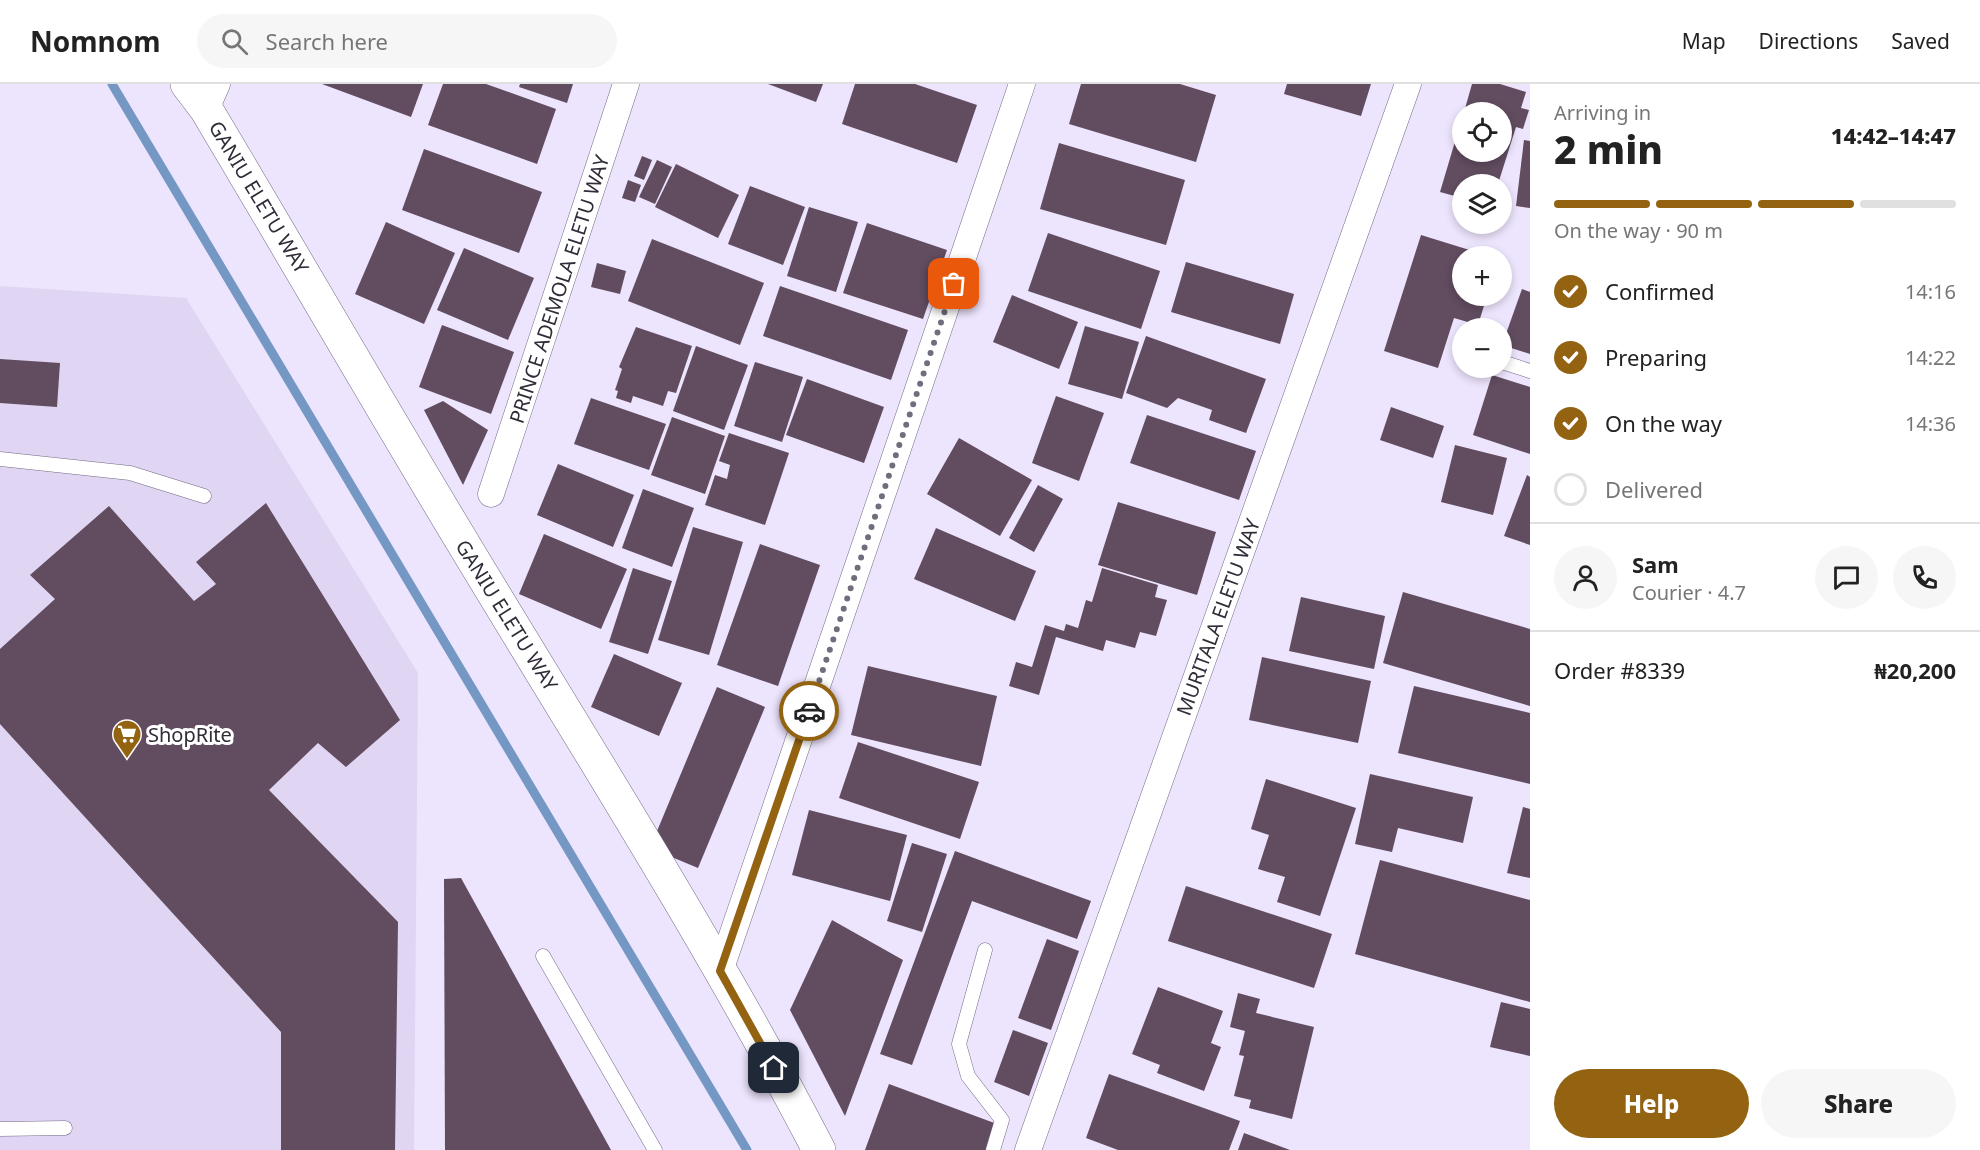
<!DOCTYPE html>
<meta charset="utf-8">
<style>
body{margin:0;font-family:"Noto Sans",sans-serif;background:#f6f6f6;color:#222;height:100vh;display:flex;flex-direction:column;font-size:22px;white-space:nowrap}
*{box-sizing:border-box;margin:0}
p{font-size:20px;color:#767676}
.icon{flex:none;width:33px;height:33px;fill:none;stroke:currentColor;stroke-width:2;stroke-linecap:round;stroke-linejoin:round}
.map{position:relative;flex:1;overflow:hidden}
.side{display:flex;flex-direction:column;background:#fff;width:450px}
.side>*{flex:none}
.tools{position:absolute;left:1452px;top:18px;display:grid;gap:12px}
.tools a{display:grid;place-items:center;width:60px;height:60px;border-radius:50%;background:#fff;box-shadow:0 3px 9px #0003;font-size:30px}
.pin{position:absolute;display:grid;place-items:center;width:51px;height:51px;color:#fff;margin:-26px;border-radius:12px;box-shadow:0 3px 9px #0006}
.courier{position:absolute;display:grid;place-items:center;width:60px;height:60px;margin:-30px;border:4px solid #936312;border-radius:50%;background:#fff;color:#222;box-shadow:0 2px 8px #0007}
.overview em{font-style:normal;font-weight:800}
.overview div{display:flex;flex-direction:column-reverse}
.overview{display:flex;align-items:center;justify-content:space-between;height:102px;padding:0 24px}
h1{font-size:39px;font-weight:800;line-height:45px}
.bar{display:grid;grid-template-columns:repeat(4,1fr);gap:9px 6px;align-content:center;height:72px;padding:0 24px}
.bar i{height:8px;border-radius:4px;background:#e0e0e0}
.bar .on{background:#936312}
.bar p{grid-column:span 4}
.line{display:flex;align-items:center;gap:15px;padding:0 24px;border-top:2px solid #e0e0e0}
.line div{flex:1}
.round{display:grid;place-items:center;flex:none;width:63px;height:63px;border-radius:32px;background:#f6f6f6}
ol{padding:0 24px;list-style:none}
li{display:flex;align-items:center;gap:18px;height:66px}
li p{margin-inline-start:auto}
li .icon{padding:6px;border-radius:50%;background:#936312;color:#fff;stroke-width:4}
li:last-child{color:#767676}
li i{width:33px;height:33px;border:3px solid #e0e0e0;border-radius:50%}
.cta{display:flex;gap:12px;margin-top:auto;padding:12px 24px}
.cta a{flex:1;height:69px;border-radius:36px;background:#936312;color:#fff;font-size:24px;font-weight:800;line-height:69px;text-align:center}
.cta a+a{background:#f6f6f6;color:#222}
header{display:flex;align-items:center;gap:36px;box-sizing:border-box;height:84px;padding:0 30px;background:#fff;border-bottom:2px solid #e0e0e0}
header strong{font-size:28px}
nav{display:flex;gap:33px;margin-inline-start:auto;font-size:21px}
.search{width:420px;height:54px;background:#f6f6f6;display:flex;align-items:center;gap:15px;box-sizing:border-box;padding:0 21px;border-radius:33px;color:#767676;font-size:22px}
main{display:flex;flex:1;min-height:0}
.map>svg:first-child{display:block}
.built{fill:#e0d5f2}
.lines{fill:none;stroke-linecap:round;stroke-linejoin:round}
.stream{stroke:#7498c3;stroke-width:9}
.building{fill:#614c60}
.lane-casing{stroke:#746a85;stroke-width:15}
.street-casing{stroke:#746a85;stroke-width:27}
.secondary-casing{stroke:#746a85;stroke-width:34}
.lane{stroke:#fff;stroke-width:14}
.street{stroke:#fff;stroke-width:26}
.secondary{stroke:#fff;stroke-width:33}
.done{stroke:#736c7d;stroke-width:6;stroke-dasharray:0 10.8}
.route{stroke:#936312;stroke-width:8}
.labels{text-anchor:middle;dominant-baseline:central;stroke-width:6;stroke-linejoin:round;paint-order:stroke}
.street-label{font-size:20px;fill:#312c38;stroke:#fff}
.poi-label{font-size:20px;fill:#312c38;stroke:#fff;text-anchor:start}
</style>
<header>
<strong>Nomnom</strong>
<div class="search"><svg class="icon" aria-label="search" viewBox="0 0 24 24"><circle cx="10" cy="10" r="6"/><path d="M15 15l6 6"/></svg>Search here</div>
<nav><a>Map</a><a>Directions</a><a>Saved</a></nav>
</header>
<main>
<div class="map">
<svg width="1530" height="1066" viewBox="0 0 1530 1066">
<rect width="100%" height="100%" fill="#ede4fd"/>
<path class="built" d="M0 202 186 214 418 589 414 1066H0Z"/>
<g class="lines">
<path class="stream" d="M112 0 747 1066"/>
</g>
<g class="building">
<path d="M322 0H423L411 33Z"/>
<path d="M443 0H486L556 25 537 80 428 41Z"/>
<path d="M520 0H573L567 19 519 3Z"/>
<path d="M768 0H823L816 18Z"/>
<path d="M855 0H915L977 21 957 79 842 40Z"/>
<path d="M1081 0H1180L1216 11 1196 78 1069 40Z"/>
<path d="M1287 0H1371L1361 32 1284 10Z"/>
<path d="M1472 0H1500L1526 8 1521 24 1529 26 1523 45 1516 43 1498 100H1462V114L1440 108 1462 34V68H1502V28H1464Z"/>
<path d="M1524 56 1530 57V124L1516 122Z"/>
<path d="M1059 59 1185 96 1166 161 1040 125Z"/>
<path d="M424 65 542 108 519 169 402 126Z"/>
<path d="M642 72 652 76 644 96 634 92Z"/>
<path d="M657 76 672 83 655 120 639 113Z"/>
<path d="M676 80 739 111 718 154 655 123Z"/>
<path d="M628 96 641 101 635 118 622 114Z"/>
<path d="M750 102 805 123 783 181 728 160Z"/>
<path d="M809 123 858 138 836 208 787 192Z"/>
<path d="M386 138 455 169 424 240 355 210Z"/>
<path d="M867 139 947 166 923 235 843 209Z"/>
<path d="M1048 149 1160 187 1141 245 1028 207Z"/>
<path d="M1421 151 1489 172H1462V212H1487L1478 241 1454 234 1438 284 1384 267Z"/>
<path d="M652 155 764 199 740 261 628 217Z"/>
<path d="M464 164 534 194 508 256 437 226Z"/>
<path d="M1186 178 1294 210 1280 260 1171 228Z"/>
<path d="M597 179 626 187 620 210 591 203Z"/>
<path d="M780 202 908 246 891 296 763 252Z"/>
<path d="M1522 205 1530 208V270L1502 261Z"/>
<path d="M1012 211 1078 238 1059 285 993 258Z"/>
<path d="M442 241 514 268 491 330 419 303Z"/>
<path d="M1085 242 1139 258 1122 315 1068 300Z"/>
<path d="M636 243 692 262 676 309 668 307 663 322 633 312 631 319 616 314 618 307 615 306 622 285 619 283Z"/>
<path d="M1146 252 1266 295 1246 349 1209 336 1212 326 1178 314 1167 324 1126 309Z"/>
<path d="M696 262 748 281 724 346 673 327Z"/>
<path d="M0 275 60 279 57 323 0 319Z"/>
<path d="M755 278 803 293 782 358 734 342Z"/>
<path d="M1492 291 1530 303V370L1473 351Z"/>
<path d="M807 295 884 323 864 379 786 351Z"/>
<path d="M1056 312 1104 329 1079 397 1032 379Z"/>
<path d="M591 314 666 340 649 386 574 360Z"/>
<path d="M443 317 488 346 463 401 424 326Z"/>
<path d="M1391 323 1444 342 1433 374 1380 356Z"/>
<path d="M1147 331 1256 367 1239 416 1130 379Z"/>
<path d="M672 333 725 352 705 410 651 391Z"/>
<path d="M729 349 789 369 765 441 705 421 715 391 727 395 730 381 719 377Z"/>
<path d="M959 354 1032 396 1000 452 927 410Z"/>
<path d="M1455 361 1507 374 1493 431 1441 418Z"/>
<path d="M558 380 634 411 613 463 537 431Z"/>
<path d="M1527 391 1530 393V461L1504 452Z"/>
<path d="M1038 401 1063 415 1034 468 1009 454Z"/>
<path d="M643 405 694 424 672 483 622 464Z"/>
<path d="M1118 418 1216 448 1197 511 1098 481Z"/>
<path d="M266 419 400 636 346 683 318 659 269 706 398 838 395 1066H281V948L0 640V565L55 515 30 491 109 422 194 517 216 500 196 478Z"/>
<path d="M693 443 743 458 709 571 658 556Z"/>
<path d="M936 444 1036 487 1015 537 914 495Z"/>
<path d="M544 450 627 485 601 545 519 510Z"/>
<path d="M760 460 820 481 778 602 717 581Z"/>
<path d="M633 484 672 497 648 570 609 558Z"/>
<path d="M1102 484 1158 501 1155 513 1167 516 1156 552 1140 548 1135 564 1106 556 1103 567 1056 553 1039 611 1009 602 1016 578 1032 583 1045 541 1064 547 1066 540 1078 544 1086 516 1092 518Z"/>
<path d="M1403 508 1530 545V622L1383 579Z"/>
<path d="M1301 513 1385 532 1374 585 1289 567Z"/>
<path d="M614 570 682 599 659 652 591 623Z"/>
<path d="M1262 573 1371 597 1358 659 1249 636Z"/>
<path d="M868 582 997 612 981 682 851 651Z"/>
<path d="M1414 602 1530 629V700L1398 669Z"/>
<path d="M717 603 765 623 698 784 650 764Z"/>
<path d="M858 658 979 698 960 755 839 714Z"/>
<path d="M1370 690 1473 713 1463 759 1398 744 1392 768 1355 760Z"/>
<path d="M1266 695 1356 724 1320 832 1277 818 1285 793 1258 785 1269 751 1251 745Z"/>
<path d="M1523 723 1530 725V794L1507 789Z"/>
<path d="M809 726 907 751 890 817 792 791Z"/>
<path d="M912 759 947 770 922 848 887 837Z"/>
<path d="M955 767 1091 817 1077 855 972 817 912 981 880 970Z"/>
<path d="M1380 776 1530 816V918L1355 870Z"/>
<path d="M461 794 611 1066H445L444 795Z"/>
<path d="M1186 802 1332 850 1314 904 1168 857Z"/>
<path d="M832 836 903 876 845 1032 790 926Z"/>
<path d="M1047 855 1079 867 1051 946 1018 934Z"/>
<path d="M1158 903 1223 927 1211 959 1221 963 1204 1007 1157 989 1160 981 1132 970Z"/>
<path d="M1238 909 1260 915 1256 929 1314 943 1292 1035 1249 1024 1251 1016 1234 1012 1244 972 1239 971 1245 947 1230 943Z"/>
<path d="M1501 918 1530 925V972L1490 963Z"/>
<path d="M1013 946 1048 959 1029 1012 994 998Z"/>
<path d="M1109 990 1240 1037 1229 1066H1118L1086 1054Z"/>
<path d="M889 1000 997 1040 987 1066H865Z"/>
<path d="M1244 1049 1290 1066H1238Z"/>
</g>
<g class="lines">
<g class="lane-casing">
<g id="lane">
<path d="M1502 278 1530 287"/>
<path d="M0 375 130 389 204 412"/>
<path d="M985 866 959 960 968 992 1002 1036 993 1066"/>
<path d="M543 872 655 1066"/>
<path d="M0 1045 65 1044"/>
</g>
</g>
<g class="street-casing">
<g id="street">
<path d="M206 25 217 0"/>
<path d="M491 410 626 0"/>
<path d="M720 887 1022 0"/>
<path d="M1028 1066 1408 0"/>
</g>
</g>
<g class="secondary-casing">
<path id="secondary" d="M187 0 206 25C292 169 376 315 463 459 584 660 711 858 819 1066"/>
</g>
<use href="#lane" class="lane"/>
<use href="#street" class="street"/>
<use href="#secondary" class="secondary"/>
</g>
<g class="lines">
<path class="done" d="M809 627 954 200"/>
<path class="route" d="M774 984 720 887 809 627"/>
</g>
<defs>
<g id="supermarket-pin" transform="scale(1.5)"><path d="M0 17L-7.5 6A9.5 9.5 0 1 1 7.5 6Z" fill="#936312" stroke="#fff"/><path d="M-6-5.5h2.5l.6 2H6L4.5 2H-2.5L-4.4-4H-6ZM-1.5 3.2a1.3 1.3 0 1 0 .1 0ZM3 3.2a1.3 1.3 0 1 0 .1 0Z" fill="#fff"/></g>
</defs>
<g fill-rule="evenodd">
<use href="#supermarket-pin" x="127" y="650"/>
</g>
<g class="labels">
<g class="street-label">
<text transform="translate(259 113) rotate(59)">GANIU ELETU WAY</text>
<text transform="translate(559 205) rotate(-72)">PRINCE ADEMOLA ELETU WAY</text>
<text transform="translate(507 531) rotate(58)">GANIU ELETU WAY</text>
<text transform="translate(1218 533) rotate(-70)">MURITALA ELETU WAY</text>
</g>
<g class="poi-label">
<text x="148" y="650">ShopRite</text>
</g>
</g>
</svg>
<div class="tools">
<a><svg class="icon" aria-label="locate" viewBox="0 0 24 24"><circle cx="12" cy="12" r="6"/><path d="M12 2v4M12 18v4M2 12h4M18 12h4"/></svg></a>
<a><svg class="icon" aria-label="layers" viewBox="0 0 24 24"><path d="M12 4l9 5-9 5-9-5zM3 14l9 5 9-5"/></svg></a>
<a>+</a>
<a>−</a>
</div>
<div class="pin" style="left:954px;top:200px;background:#ea580c"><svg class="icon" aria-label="bag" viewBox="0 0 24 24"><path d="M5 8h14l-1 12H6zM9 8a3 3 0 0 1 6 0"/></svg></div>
<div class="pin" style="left:774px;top:984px;background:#1f2937"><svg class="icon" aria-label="home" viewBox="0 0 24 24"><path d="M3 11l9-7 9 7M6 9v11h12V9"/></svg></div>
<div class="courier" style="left:809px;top:627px"><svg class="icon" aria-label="car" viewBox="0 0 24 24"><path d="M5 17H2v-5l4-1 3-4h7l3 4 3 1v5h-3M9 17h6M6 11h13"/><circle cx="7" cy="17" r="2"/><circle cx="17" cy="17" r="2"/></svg></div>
</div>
<section class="side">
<div class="overview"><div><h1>2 min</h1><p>Arriving in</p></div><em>14:42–14:47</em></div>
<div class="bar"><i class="on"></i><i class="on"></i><i class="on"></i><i></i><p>On the way · 90 m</p></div>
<ol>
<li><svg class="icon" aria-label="check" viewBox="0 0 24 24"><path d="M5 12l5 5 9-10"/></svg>Confirmed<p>14:16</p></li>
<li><svg class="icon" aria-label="check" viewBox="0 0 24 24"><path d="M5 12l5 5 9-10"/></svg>Preparing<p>14:22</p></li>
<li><svg class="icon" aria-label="check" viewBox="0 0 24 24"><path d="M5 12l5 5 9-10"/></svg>On the way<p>14:36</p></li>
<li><i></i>Delivered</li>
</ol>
<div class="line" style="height:108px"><a class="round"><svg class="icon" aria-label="person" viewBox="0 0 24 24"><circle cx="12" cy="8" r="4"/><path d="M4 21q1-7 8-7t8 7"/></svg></a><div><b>Sam</b><p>Courier · 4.7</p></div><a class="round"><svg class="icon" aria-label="chat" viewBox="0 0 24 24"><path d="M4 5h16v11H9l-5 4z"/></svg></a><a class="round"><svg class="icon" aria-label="phone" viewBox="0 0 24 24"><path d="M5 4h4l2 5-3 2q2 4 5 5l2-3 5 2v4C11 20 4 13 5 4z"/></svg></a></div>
<div class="line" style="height:78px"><div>Order #8339</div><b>₦20,200</b></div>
<div class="cta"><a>Help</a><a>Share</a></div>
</section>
</main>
